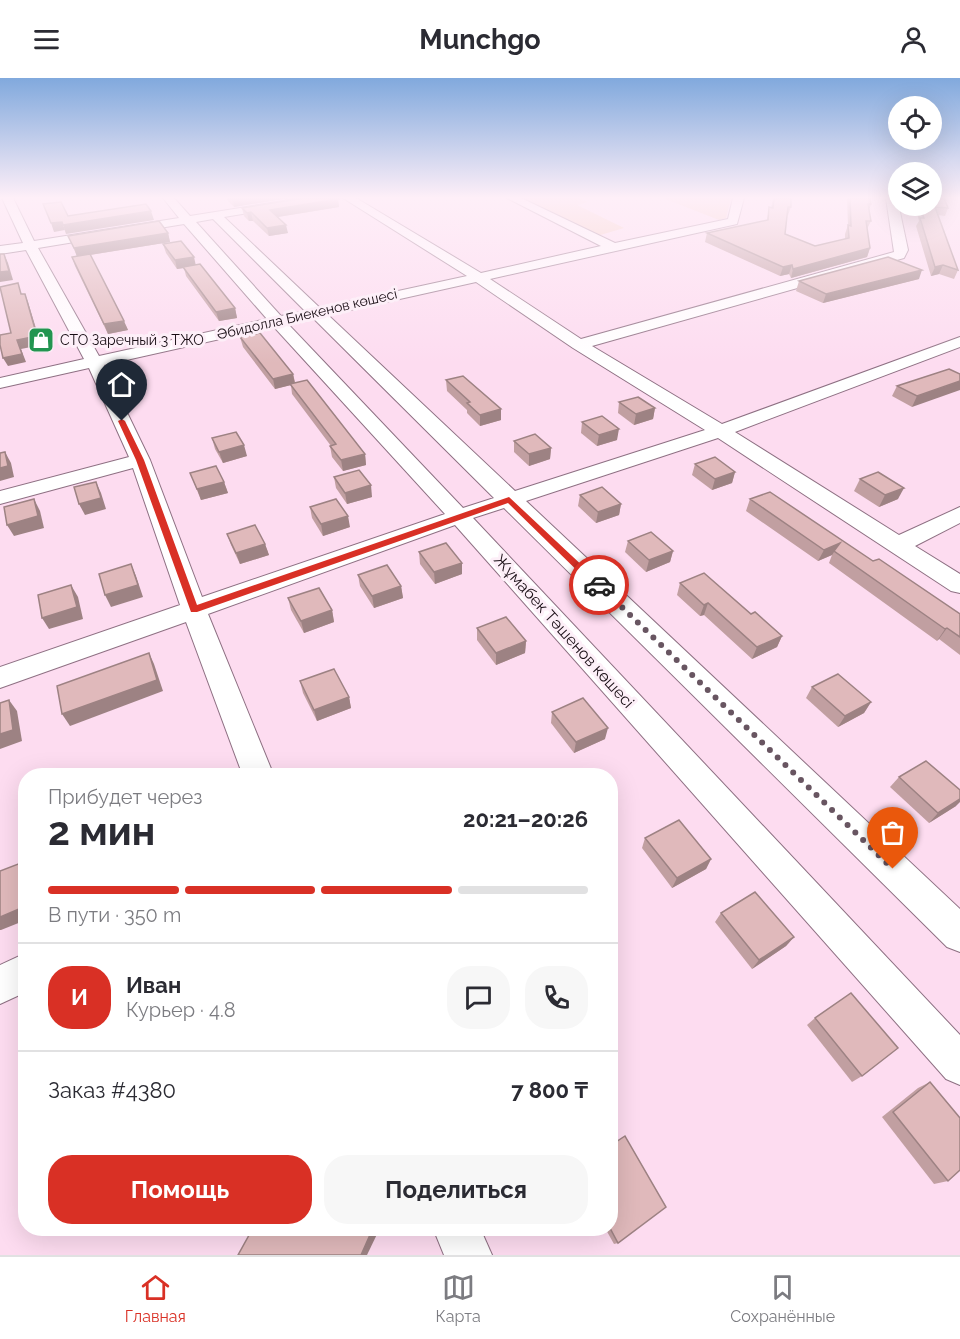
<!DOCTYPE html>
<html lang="ru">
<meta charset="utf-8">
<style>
body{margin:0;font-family:Raleway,sans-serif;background:#f7f7f7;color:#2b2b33;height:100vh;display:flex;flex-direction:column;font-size:22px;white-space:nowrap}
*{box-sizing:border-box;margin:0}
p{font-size:20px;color:#7c7c81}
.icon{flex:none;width:33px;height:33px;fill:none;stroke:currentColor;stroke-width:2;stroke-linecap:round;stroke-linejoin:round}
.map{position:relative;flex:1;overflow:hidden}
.details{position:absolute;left:18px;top:690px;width:600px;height:468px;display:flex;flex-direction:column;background:#fff;border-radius:24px;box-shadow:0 6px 24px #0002}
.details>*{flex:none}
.controls{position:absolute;left:888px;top:18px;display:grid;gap:12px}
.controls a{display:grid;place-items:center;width:54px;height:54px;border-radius:50%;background:#fff;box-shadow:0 6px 24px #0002;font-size:30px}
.pin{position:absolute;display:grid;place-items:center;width:51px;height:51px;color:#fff;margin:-62px -26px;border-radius:50% 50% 50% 0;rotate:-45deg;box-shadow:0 0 6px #0007}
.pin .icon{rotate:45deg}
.courier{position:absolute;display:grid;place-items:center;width:60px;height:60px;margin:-30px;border:4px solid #d93025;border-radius:50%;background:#fff;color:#222;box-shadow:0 2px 8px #0007}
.headline em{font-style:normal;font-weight:700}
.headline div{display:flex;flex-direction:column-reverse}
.headline{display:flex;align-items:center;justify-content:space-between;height:102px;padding:0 30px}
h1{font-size:39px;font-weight:700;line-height:45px}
.bar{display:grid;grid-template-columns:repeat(4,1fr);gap:9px 6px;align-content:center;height:72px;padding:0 30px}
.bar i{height:8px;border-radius:4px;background:#e1e1e2}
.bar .active{background:#d93025}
.bar p{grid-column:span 4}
.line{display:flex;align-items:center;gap:15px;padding:0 30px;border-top:2px solid #e1e1e2}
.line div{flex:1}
.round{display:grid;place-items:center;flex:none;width:63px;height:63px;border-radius:24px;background:#f7f7f7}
.primary-button{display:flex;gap:12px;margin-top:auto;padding:12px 30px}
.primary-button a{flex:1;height:69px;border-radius:24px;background:#d93025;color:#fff;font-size:24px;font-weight:700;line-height:69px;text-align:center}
.primary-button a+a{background:#f7f7f7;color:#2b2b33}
header{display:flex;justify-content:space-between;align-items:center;height:78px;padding:0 30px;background:#fff;font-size:27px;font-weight:700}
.tab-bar{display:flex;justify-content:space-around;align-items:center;height:84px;border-top:2px solid #e1e1e2;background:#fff;font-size:16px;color:#7c7c81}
.tab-bar a{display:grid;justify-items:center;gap:3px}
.tab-bar .active{color:#d93025}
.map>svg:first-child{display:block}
.green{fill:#f4ccb8}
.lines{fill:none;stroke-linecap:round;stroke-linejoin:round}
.minor-casing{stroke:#8e7083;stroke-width:2}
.minor{fill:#fff;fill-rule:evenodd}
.wall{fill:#c19fa1}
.shaded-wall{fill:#9d8283}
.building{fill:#e0b9bb;stroke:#9d8283;stroke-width:1.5}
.route{fill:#d93025}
.done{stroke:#685561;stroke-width:6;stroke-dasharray:0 10.8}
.labels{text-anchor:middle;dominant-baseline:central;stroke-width:6;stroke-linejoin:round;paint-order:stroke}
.far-street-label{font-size:14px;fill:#180d14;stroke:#fdeff8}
.far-poi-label{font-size:14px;fill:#180d14;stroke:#fdeff8;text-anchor:start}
.street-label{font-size:16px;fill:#180d14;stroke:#fdeff8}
</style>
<header><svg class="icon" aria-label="menu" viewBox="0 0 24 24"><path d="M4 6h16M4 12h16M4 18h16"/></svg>Munchgo<svg class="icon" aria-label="person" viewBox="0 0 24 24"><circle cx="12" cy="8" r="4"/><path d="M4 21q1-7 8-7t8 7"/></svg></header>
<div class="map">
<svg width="960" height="1177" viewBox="0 0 960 1177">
<rect width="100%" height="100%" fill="#fddcf0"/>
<g class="green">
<path d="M518 120H578L588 124 577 127 624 150 597 158Z"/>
<path d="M663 120H731L726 140 719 142Z"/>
</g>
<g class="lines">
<g class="minor-casing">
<g id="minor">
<path d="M2 120H13L34 163 179 140 163 120H174L190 138 302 120H328L323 123 224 139 320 230 467 198 343 120H356L481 195 601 168 507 120H521L615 165 728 141 733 120H744L737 146 490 201 581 261 894 174 886 120H897L908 172 904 180 592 268 722 346 960 259V269L735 354 899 457 960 429V445L915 468 960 496V515L951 513 718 360 526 423 960 831V874L947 869 504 430 473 440 960 957V1007L946 1001 455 447 208 536 274 698H243L186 544 0 610V589L180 527 133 390 0 426V413L129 379 89 290 0 310V300L84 281 26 172 0 176V168L23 165ZM213 141 305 233 281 238 196 144ZM184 146 267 241 99 278 38 170ZM476 204 573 270 705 352 515 413 328 237ZM313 240 494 420 463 430 288 246ZM274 249 445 436 202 519 150 382 104 287Z"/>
<path d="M26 875V914L0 926V887Z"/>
<path d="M433 1150H480L492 1177H444Z"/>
</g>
</g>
<use href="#minor" class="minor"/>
</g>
<g class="wall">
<path d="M227 120H288L234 129 227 122Z"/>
<path d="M773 120H791V129L788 137H787L785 156 815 168 845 161V156L848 147 847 120H870L871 126 869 133 871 143 867 151 870 170 867 179 791 200 789 196 780 198 705 164 707 155 767 143 769 129 771 130Z"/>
<path d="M338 121 339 129 278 139 288 155 269 158 253 143H249L244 138 242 130Z"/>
<path d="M915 128H932L948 130 945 138 938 137 958 192 954 201 939 196 931 198 916 148 919 143Z"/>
<path d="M168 155 170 164 90 177 128 252 108 256 75 188 72 179 77 178 68 158Z"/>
<path d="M163 166 196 187 235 230 237 240 219 243 186 198 184 190 177 191 166 175Z"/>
<path d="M919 201 823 225 796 213 799 203Z"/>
<path d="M240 259 293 296 295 304 365 376 366 387 343 393 332 379 330 368H331L292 316 291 307 275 311 243 269Z"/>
<path d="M949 291 912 329 892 318 897 308Z"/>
<path d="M446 302 501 331V342L480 348 467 335V332L447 313Z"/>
<path d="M619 324 655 330 653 341 634 347 618 335Z"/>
<path d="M582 344 617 362 597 368 581 355Z"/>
<path d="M212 360 247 378 223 385 215 371Z"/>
<path d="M514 363 551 370 550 381 529 388 514 374Z"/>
<path d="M695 386 735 394 732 405 712 412 692 397Z"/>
<path d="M190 395 224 404 228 415 201 422Z"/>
<path d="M334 399 372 419 347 426 336 410Z"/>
<path d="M860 401 898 421 879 429 854 413Z"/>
<path d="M580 417 621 426 619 437 596 445 578 428Z"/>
<path d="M750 421 873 483 960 536V577L939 561 937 563 829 485 832 477 818 483 746 433Z"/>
<path d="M310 429 350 449 323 458 312 440Z"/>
<path d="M227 456 265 466 269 477 240 486 231 467Z"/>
<path d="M628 463 673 473 670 484 646 494 625 474Z"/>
<path d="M419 474 462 485V496L435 506 420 486Z"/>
<path d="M358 497 401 508 403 520 374 530 360 508Z"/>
<path d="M680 505 751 536 782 558 777 569 752 581 704 537 700 538 677 517Z"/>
<path d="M288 520 332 532 334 544 304 555 291 532Z"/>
<path d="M477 550 526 563 525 575 496 587 477 562Z"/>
<path d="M300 603 349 619 351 630 317 643 303 615Z"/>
<path d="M812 609 871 624 864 635 838 649 806 620Z"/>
<path d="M552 634 605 661 574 675 551 645Z"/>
<path d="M899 699 956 728 929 745 890 709Z"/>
<path d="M645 760 711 781 706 791 672 810 642 770Z"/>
<path d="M721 835 794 859 786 868 752 891 715 844Z"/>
<path d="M815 940 862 998 852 1004 807 947Z"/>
<path d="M930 1004 948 1103 934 1106 882 1039 918 1010Z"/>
<path d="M605 1150H610L618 1165 614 1166Z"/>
</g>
<g class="shaded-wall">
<path d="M233 120H288L234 129Z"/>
<path d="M338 121 339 129 271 140 270 132Z"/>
<path d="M151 133 154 142 66 156 63 147Z"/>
<path d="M251 134 253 143H249L247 135Z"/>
<path d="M62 144 65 152 54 154 51 145Z"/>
<path d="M286 147 288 155 269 158 267 150Z"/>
<path d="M168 155 170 164 77 179 74 170Z"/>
<path d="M870 170 867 179 791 200 793 191Z"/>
<path d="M4 176 8 185 13 202 0 204V194Z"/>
<path d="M194 179 196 188 177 191 175 182Z"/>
<path d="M792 187 789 196 780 198 783 189Z"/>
<path d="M943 187 939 196 931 198 935 189Z"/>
<path d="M922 192 919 201 823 225 826 216Z"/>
<path d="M25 216 28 224 41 267 21 271 26 284 8 288 3 280 17 262Z"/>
<path d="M235 230 237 240 219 243 216 234Z"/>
<path d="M124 243 128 252 108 256 104 246Z"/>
<path d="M293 296 295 306H290L291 307 275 311 273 301Z"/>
<path d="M960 303V312L912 329 917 318Z"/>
<path d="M655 330 653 341 634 347 636 336Z"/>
<path d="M501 331V342L480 348V337Z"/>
<path d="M619 351 617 362 597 368 599 357Z"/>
<path d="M244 367 247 378 223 385 219 374Z"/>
<path d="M551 370 550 381 529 388V376Z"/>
<path d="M5 374 11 385 14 399 0 403V390Z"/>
<path d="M365 376 366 387 343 393 341 382Z"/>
<path d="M735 394 732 405 712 412 715 401Z"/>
<path d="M96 404 101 415 106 431 85 437 79 426Z"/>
<path d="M224 404 228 415 201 422 197 411Z"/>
<path d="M371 407 372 419 347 426 345 415Z"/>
<path d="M904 410 898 421 879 429 885 417Z"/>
<path d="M34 421 40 433 44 450 14 458 7 447Z"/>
<path d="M621 426 619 437 596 445 598 434Z"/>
<path d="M348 438 350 449 323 458 321 446Z"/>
<path d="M840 465 832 477 818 483 824 472Z"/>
<path d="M265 466 269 477 240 486 236 475Z"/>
<path d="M673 473 670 484 646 494 649 482Z"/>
<path d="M462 485V496L435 506 434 494Z"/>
<path d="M131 486 136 498 143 519 111 529 105 517Z"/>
<path d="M71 507 78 519 83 541 49 551 42 540Z"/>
<path d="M401 508 403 520 374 530 372 518Z"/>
<path d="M708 525 704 537 700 538 704 527Z"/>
<path d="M332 532 334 544 304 555 301 543Z"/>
<path d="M947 550 939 561 937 563 945 551Z"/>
<path d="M782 558 777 569 752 581 757 569Z"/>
<path d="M526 563 525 575 496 587V575Z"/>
<path d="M149 575 154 586 163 613 70 648 62 636Z"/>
<path d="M349 619 351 630 317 643 314 632Z"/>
<path d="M9 622 17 633 22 663 0 671V656Z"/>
<path d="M871 624 864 635 838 649 845 638Z"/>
<path d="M608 650 605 661 574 675 576 664Z"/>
<path d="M960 721V724L956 728 929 745 938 735Z"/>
<path d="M711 781 706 791 672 810 677 800Z"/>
<path d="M26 828V842L1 852H0V839Z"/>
<path d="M794 859 786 868 752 891 759 882Z"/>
<path d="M373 1150H380L367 1177H361Z"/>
</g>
<g class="building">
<path d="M304 120H336L338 121 270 132 286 147 267 150 251 134 247 135 242 130Z"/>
<path d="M774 120H791V129H788L785 156 815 168 849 160 848 147 851 148 850 120H870L871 126H868L871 143H866L870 170 793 191 792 187 783 189 707 155 768 142 769 129 773 130Z"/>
<path d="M932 120H944L948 130 935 129 958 192 943 187 935 189 920 140H924L920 128H932Z"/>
<path d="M61 124 68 138 146 126 151 133 63 147 62 144 51 145 43 126Z"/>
<path d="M159 143 168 155 74 170 68 158Z"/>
<path d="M181 163 194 179 175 182 163 166Z"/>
<path d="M0 176H4L9 193 0 194Z"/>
<path d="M90 176 124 243 104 246 72 179Z"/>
<path d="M888 179 922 192 826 216 799 203Z"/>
<path d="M200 186 235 230 216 234 183 189Z"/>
<path d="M18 205 21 216H25L37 258 17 262 22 276 3 280 0 267V257L11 255 0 209Z"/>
<path d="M260 255 293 296 273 301 240 259Z"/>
<path d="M949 291 960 296V303L917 318 897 308Z"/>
<path d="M463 298 501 331 480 337 467 325 470 324 446 302Z"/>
<path d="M307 302 365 376 341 382 330 368 336 366 290 306Z"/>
<path d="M638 319 655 330 636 336 619 324Z"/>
<path d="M602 338 619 351 599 357 582 344Z"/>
<path d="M236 354 244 367 219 374 212 360Z"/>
<path d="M535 356 551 370 529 376 514 363Z"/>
<path d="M5 374 8 388 0 390V375Z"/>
<path d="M715 379 735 394 715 401 695 386Z"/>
<path d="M216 388 224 404 197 411 190 395Z"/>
<path d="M359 392 371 407 345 415 334 399Z"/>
<path d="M878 394 904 410 885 417 860 401Z"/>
<path d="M96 404 101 420 79 426 74 409Z"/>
<path d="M602 409 621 426 598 434 580 417Z"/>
<path d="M770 414 873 483 879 481 960 536V559L947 550 945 551 834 473 840 465 824 472 750 421Z"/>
<path d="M34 421 38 438 7 447 4 429Z"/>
<path d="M336 421 348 438 321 446 310 429Z"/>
<path d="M255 447 265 466 236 475 227 456Z"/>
<path d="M651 454 673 473 649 482 628 463Z"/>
<path d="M446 465 462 485 434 494 419 474Z"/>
<path d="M131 486 138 507 105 517 99 496Z"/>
<path d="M387 487 401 508 372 518 358 497Z"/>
<path d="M704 495 751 536 755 534 782 558 757 569 708 525 704 527 680 505Z"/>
<path d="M71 507 77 529 42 540 38 517Z"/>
<path d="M319 510 332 532 301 543 288 520Z"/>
<path d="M506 539 526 563 496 575 477 550Z"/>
<path d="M149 575 157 602 62 636 57 608Z"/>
<path d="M334 591 349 619 314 632 300 603Z"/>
<path d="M838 596 871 624 845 638 812 609Z"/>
<path d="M583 620 608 650 576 664 552 634Z"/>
<path d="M9 622 13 652 0 656V625Z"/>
<path d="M926 683 960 712V721L938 735 899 699Z"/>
<path d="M679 742 711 781 677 800 645 760Z"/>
<path d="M26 783V828L0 839V793Z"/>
<path d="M755 814 794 859 759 882 721 835Z"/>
<path d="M851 915 898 970 862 998 815 940Z"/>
<path d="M930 1004 960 1040V1092L948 1103 893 1034Z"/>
<path d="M625 1058 666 1129 618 1165 610 1150V1068Z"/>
<path d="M253 1150H373L361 1177H238Z"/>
</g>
<linearGradient id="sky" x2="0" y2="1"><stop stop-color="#81a9dd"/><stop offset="0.42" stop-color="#feeff8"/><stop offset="1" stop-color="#feeff8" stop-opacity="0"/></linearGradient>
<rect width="960" height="285" fill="url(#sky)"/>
<path class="route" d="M122 341 125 343 144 382 197 527 509 419 603 507 595 510 508 425 197 534H191L136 382 118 343Z"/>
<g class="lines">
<path class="done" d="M599 507 893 791"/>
</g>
<defs>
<g id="shop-square" transform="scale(1.35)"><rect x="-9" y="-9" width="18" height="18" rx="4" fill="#229550" stroke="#fdeff8"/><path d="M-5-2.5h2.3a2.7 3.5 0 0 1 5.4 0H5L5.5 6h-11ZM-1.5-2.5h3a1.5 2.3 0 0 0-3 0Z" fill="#fff"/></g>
</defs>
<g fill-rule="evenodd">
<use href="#shop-square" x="41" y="262"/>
</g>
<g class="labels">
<g class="far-street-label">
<text transform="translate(307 236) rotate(-13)">Әбидолла Биекенов көшесі</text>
</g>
<g class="far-poi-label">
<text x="60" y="262">СТО Заречный 3 ТЖО</text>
</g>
<g class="street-label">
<text transform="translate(564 553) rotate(48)">Жұмабек Тәшенов көшесі</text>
</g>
</g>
</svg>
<div class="controls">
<a><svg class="icon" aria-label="locate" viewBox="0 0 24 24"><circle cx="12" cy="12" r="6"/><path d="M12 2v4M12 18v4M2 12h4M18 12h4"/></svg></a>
<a><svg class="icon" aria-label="layers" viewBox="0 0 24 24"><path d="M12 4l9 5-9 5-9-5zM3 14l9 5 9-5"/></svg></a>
</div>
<div class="pin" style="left:893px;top:791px;background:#ea580c"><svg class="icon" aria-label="bag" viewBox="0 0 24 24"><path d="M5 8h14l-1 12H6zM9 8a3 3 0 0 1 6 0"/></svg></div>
<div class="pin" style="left:122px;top:343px;background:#1f2937"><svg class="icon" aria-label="home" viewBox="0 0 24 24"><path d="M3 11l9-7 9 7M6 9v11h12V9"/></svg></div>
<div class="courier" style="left:599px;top:507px"><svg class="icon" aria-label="car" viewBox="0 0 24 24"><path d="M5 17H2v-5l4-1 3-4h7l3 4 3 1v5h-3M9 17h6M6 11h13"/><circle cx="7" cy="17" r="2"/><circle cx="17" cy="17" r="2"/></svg></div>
<section class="details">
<div class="headline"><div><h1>2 мин</h1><p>Прибудет через</p></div><em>20:21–20:26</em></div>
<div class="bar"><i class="active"></i><i class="active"></i><i class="active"></i><i></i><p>В пути · 350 m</p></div>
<div class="line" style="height:108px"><b class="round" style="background:#d93025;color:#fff">И</b><div><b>Иван</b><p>Курьер · 4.8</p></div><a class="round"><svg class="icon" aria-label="chat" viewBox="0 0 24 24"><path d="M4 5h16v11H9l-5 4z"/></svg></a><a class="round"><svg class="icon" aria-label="phone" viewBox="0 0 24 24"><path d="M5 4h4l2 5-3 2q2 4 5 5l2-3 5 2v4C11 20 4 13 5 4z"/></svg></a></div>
<div class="line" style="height:78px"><div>Заказ #4380</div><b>7 800 ₸</b></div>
<div class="primary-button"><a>Помощь</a><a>Поделиться</a></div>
</section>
</div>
<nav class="tab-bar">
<a class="active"><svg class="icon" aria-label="home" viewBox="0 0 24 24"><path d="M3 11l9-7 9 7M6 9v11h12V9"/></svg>Главная</a>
<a><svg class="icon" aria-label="map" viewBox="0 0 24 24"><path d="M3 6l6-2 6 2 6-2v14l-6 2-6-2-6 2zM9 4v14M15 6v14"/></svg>Карта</a>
<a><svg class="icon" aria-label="saved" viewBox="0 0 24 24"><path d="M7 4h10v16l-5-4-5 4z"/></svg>Сохранённые</a>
</nav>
